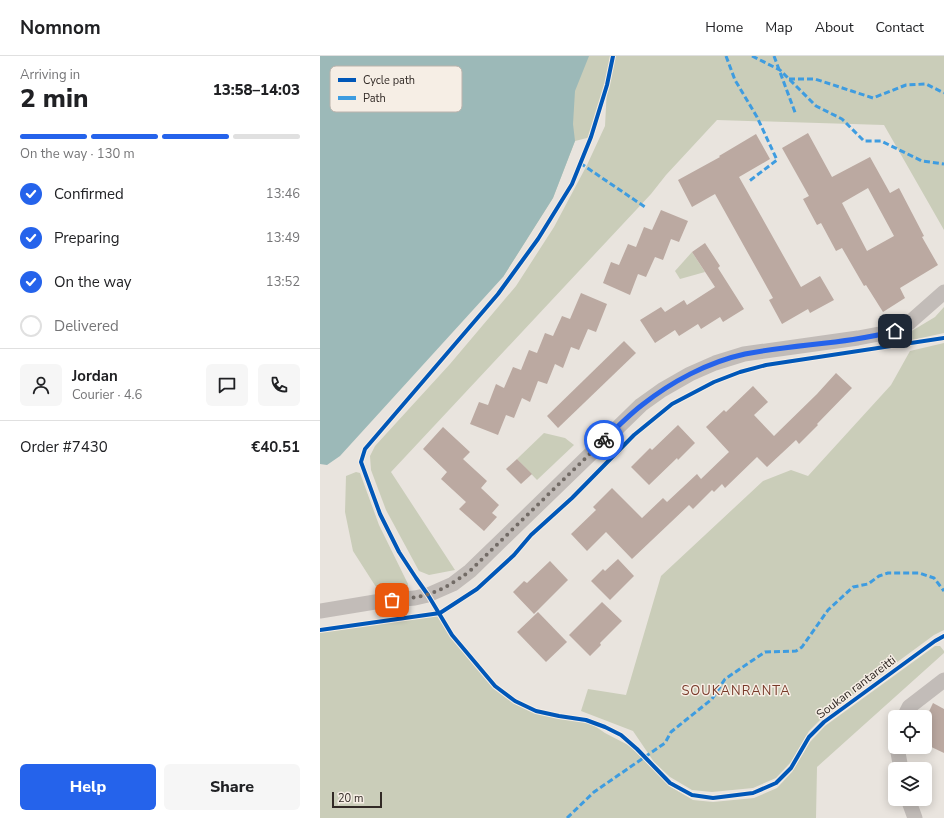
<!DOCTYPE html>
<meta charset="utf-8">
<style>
body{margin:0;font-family:"Nunito Sans",sans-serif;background:#f6f6f6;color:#202124;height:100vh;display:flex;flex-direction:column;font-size:15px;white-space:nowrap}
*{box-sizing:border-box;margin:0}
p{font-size:13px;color:#757577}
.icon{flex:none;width:22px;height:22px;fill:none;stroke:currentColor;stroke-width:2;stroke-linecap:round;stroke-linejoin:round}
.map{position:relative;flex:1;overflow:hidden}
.details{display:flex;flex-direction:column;background:#fff;width:320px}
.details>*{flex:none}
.buttons{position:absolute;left:568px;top:654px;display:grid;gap:8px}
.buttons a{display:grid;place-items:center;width:44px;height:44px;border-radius:6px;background:#fff;box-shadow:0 2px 10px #0003;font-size:20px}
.scale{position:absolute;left:12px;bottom:10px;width:50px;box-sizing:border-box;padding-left:4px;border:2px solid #322a26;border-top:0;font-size:11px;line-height:14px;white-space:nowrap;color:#322a26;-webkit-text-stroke:3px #f6eee5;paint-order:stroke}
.pin{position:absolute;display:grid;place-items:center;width:34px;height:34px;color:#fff;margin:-17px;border-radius:8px;box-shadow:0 2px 6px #0006}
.courier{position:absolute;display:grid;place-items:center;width:40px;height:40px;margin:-20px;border:3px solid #2563eb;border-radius:50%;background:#fff;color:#222;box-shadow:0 1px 5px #0007}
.head em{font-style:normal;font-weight:800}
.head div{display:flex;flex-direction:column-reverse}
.head{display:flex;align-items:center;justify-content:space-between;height:68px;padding:0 20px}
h1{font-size:26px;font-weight:800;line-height:30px}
.bar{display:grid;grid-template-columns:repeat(4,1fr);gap:6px 4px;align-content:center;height:48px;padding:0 20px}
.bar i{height:5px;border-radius:3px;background:#e0e0e0}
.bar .active{background:#2563eb}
.bar p{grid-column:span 4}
.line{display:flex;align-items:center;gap:10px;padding:0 20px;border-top:1px solid #e0e0e0}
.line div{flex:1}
.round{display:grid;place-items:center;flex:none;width:42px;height:42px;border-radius:6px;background:#f6f6f6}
ol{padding:0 20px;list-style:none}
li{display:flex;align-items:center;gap:12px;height:44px}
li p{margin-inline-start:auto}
li .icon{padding:4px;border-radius:50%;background:#2563eb;color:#fff;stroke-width:4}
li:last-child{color:#757577}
li i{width:22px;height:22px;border:2px solid #e0e0e0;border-radius:50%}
.cta{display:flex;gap:8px;margin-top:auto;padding:8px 20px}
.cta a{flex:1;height:46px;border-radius:6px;background:#2563eb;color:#fff;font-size:16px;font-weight:800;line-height:46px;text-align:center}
.cta a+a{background:#f6f6f6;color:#202124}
header{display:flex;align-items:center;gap:24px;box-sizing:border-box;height:56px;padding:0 20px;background:#fff;border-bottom:1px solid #e0e0e0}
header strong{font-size:19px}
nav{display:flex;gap:22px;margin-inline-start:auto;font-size:14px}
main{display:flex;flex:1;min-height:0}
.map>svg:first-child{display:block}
.green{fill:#cacdb9}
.water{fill:#9cb9b8}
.building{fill:#bba9a1;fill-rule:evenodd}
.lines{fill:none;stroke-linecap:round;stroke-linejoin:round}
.street{stroke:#c2bcb8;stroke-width:15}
.quiet{stroke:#3e9ce0;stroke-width:3;stroke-dasharray:6 3;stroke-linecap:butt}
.cycleway-casing{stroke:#f6eee5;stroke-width:6}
.cycleway{stroke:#0057b8;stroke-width:4}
.done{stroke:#726b66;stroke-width:4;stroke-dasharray:0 7.2}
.route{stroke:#2563eb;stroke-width:5}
.labels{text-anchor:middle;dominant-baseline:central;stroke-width:3;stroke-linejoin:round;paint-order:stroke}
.street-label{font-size:12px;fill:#322a26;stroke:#f6eee5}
.neighbourhood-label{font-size:13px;letter-spacing:1px;fill:#783928;stroke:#f6eee5}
.key{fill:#f6eee5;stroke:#bbb3ac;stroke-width:1}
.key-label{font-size:11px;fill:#322a26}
</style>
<header>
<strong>Nomnom</strong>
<nav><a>Home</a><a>Map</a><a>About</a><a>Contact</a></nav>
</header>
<main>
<section class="details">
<div class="head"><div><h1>2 min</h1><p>Arriving in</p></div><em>13:58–14:03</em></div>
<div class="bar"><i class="active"></i><i class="active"></i><i class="active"></i><i></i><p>On the way · 130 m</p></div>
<ol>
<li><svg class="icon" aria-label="check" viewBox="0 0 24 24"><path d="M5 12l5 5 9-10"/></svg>Confirmed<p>13:46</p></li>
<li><svg class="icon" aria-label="check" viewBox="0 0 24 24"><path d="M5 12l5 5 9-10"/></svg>Preparing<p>13:49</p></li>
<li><svg class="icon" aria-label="check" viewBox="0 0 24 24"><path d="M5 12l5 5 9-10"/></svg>On the way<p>13:52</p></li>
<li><i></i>Delivered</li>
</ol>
<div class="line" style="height:72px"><a class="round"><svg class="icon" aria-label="person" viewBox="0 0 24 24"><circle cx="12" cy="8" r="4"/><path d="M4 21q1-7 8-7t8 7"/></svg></a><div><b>Jordan</b><p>Courier · 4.6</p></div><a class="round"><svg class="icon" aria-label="chat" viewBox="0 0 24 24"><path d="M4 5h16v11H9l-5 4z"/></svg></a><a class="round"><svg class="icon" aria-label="phone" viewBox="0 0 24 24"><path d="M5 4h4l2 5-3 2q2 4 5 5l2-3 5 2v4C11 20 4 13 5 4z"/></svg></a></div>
<div class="line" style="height:52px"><div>Order #7430</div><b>€40.51</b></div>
<div class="cta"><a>Help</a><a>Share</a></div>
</section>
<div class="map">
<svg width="624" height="762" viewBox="0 0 624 762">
<rect width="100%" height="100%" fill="#e9e4de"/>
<g class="green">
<path d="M172 0H624V174L564 69 397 64 346 119 331 138 71 416 135 514 109 519 99 515 66 454 51 414 50 400 55 390 130 308 196 230 234 171 267 109 285 70 287 32 271 81 255 85 233 142 183 221Z"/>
<path d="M372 196 385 216 360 223 355 215Z"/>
<path d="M624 251V277L592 284 575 285 615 261Z"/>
<path d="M624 287V574L614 579 504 660 489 675 471 706 456 722 433 732 392 736 372 734 350 721 334 706 313 675 261 655 268 633 306 639 341 520 443 425 471 414 488 420 571 329 590 295Z"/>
<path d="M224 377 245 382 254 389 217 424 197 403Z"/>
<path d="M36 416 40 417 59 469 88 528 87 532 66 534 56 531 33 495 25 456 26 420Z"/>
<path d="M120 557 132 579 175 630 195 645 216 655 239 660 266 664 285 677 310 690 351 731 373 744 393 746 434 742 457 732 472 716 490 686 505 670 615 590H620L624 595V597L497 711 496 762H0V574Z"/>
</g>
<path class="water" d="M0 0H269L255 35 253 68 255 85 233 142 183 221 20 400 7 409 0 408Z"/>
<g class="building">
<path d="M488 77 512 121 550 101 570 137 579 132 604 180 602 181 618 209 580 232 585 242 563 256 546 229 544 230 522 192 516 195 501 167 497 169 483 143 489 140 462 92ZM548 132 574 180 547 195 522 147Z"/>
<path d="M436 78 450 103 419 121 481 231 500 220 514 244 490 257 488 253 462 268 449 244 453 242 395 138 372 151 358 124 400 101 399 100Z"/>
<path d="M341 154 368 165 359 186 351 183 343 204 335 201 326 221 318 218 310 239 283 227 291 206 299 209 308 188 316 191 324 171 332 174Z"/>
<path d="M385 187 400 210 398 212 424 253 403 266 400 261 381 273 378 268 359 280 355 274 335 287 320 264 341 251 345 256 364 244 367 249 395 231 372 196Z"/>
<path d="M261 237 287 248 276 276 268 273 259 294 251 291 243 312 235 308 227 328 218 325 210 346 202 342 194 362 186 359 178 379 150 368 159 346 168 349 176 328 184 332 193 311 201 314 209 294 217 297 225 277 233 280 242 260 250 263Z"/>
<path d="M304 285 316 297 238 372 227 360Z"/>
<path d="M516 317 532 332 497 368 498 369 479 388 476 384 447 411 437 401 405 432 402 428 394 436 392 434 373 453 369 449 312 503 286 476 267 495 251 478 276 454 273 451 292 432 322 462 343 442 347 446 377 418 381 423 409 396 386 371 404 354 406 356 433 330 448 346 434 359 454 380 497 338Z"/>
<path d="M358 369 375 387 358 404 357 402 329 429 311 411 330 392 332 394Z"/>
<path d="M123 371 150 396 143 403 167 425 161 432 179 449 172 457 177 461 164 475 139 453 146 446 121 423 127 416 103 393Z"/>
<path d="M197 403 212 418 201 428 186 413Z"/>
<path d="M298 503 314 520 290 544 271 525 283 513 285 515Z"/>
<path d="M230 505 248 524 214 558 193 536 204 525 207 527Z"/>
<path d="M282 546 302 565 280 587 281 589 270 600 249 579Z"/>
<path d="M218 556 247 586 226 606 197 576Z"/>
<path d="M613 647 624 653V697L605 688V664Z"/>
</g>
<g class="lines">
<g class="street">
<path d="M0 555 61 545 95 542 108 539 133 528 150 515 321 349 342 334 370 318 395 307 424 298 538 282 575 275 590 266 624 236"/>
<path d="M584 661 589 651 624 624"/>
<path d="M577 691 581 713"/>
<path d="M588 743 595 762"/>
</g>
<g class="quiet">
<path d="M406 0 415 24 437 61 457 104 428 126"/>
<path d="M432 0 460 14 496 50 522 63 544 85H561L602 105 624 108"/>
<path d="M454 0 476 59"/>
<path d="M469 23H495L553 42 586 29 606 28 624 37"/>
<path d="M260 107 325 151"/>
<path d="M247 762 274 736 345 687 351 676 392 643 405 623 445 596 476 595 482 591 508 554 533 531 548 528 559 520 568 517H599L614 522 624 535"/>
</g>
<g class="cycleway-casing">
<g id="cycleway">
<path d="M293 0 287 29 271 81 252 128 218 183 178 238 45 393 41 406 60 458 79 496 96 522 108 539 132 579 175 630 195 645 216 655 239 660 266 664 285 671 301 679 317 693 350 727 372 739 393 742 433 737 456 727 471 712 489 681 504 666 615 585 624 580"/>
<path d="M0 574 120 557 157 533 194 499 211 479 252 442 314 379 352 348 394 326 420 316 446 309 624 282"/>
</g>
</g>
<use href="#cycleway" class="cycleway"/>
</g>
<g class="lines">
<path class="done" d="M72 544C109 541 121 536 150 515L284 384"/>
<path class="route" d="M284 384C296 372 309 359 322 349 351 326 388 306 425 298 474 288 526 288 575 275"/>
</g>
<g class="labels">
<g class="street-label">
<text transform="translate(536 631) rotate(-37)">Soukan rantareitti</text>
</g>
<g class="neighbourhood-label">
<text x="416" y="635">SOUKANRANTA</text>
</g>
</g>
<rect x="10" y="10" width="132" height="46" rx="6" class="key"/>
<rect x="18" y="22" width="18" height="4" fill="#0057b8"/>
<rect x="18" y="40" width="18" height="4" fill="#3e9ce0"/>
<g class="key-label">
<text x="43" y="28">Cycle path</text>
<text x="43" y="46">Path</text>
</g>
</svg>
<div class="buttons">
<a><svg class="icon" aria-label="locate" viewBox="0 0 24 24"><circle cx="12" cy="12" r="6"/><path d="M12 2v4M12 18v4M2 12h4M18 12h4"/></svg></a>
<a><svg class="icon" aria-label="layers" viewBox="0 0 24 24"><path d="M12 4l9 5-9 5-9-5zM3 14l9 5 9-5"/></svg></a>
</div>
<div class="scale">20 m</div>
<div class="pin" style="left:72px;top:544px;background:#ea580c"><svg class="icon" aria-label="bag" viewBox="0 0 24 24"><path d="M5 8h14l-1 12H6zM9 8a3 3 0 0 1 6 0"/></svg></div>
<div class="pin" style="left:575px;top:275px;background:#1f2937"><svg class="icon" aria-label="home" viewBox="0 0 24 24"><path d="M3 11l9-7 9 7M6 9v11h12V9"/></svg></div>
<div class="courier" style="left:284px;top:384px"><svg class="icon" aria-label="bike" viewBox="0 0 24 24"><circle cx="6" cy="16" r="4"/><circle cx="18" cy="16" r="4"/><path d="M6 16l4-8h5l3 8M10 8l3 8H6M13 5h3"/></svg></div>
</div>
</main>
